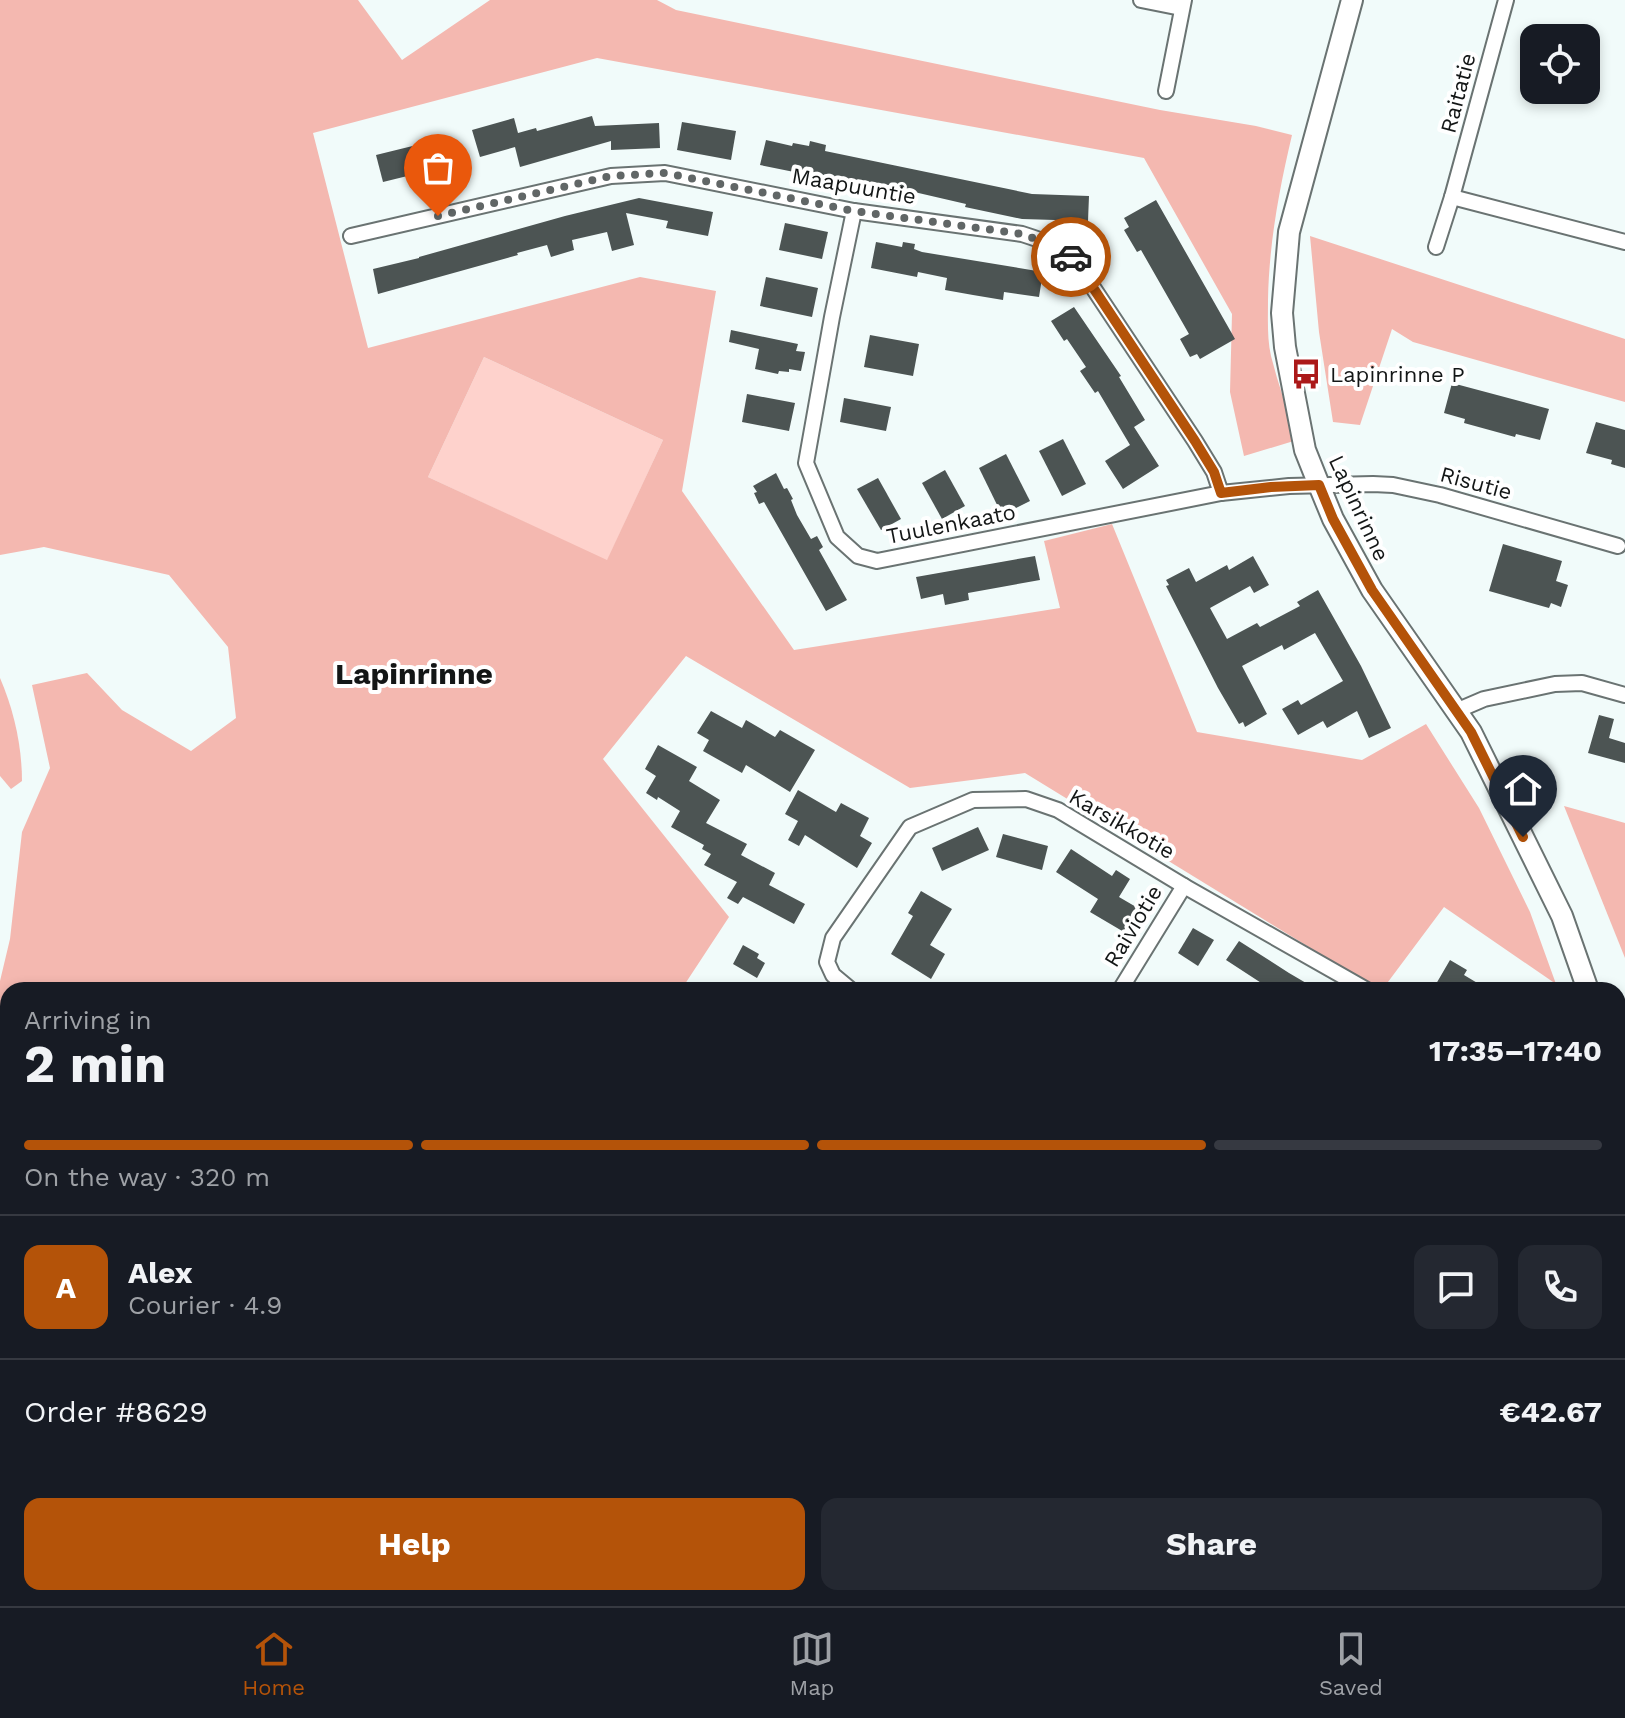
<!DOCTYPE html>
<meta charset="utf-8">
<style>
body{margin:0;font-family:"Work Sans",sans-serif;background:#242831;color:#f1f3f6;height:100vh;display:flex;flex-direction:column;font-size:30px;white-space:nowrap}
*{box-sizing:border-box;margin:0}
p{font-size:26px;color:#9ea1a6}
.icon{flex:none;width:44px;height:44px;fill:none;stroke:currentColor;stroke-width:2;stroke-linecap:round;stroke-linejoin:round}
.map{position:relative;flex:1;overflow:hidden}
.panel{position:absolute;left:0px;top:982px;width:1626px;height:624px;display:flex;flex-direction:column;background:#171b24;border-radius:24px 24px 0 0;box-shadow:0 4px 12px #0003}
.panel>*{flex:none}
.controls{position:absolute;left:1520px;top:24px;display:grid;gap:16px}
.controls a{display:grid;place-items:center;width:80px;height:80px;border-radius:16px;background:#171b24;box-shadow:0 4px 12px #0003;font-size:40px}
.pin{position:absolute;display:grid;place-items:center;width:68px;height:68px;color:#fff;margin:-82px -34px;border-radius:50% 50% 50% 0;rotate:-45deg;box-shadow:0 0 8px #0007}
.pin .icon{rotate:45deg}
.courier{position:absolute;display:grid;place-items:center;width:80px;height:80px;margin:-40px;border:6px solid #b45309;border-radius:50%;background:#fff;color:#222;box-shadow:0 2px 10px #0007}
.summary em{font-style:normal;font-weight:700}
.summary div{display:flex;flex-direction:column-reverse}
.summary{display:flex;align-items:center;justify-content:space-between;height:136px;padding:0 24px}
h1{font-size:52px;font-weight:700;line-height:60px}
.bar{display:grid;grid-template-columns:repeat(4,1fr);gap:12px 8px;align-content:center;height:96px;padding:0 24px}
.bar i{height:10px;border-radius:6px;background:#363941}
.bar .current{background:#b45309}
.bar p{grid-column:span 4}
.line{display:flex;align-items:center;gap:20px;padding:0 24px;border-top:2px solid #363941}
.line div{flex:1}
.round{display:grid;place-items:center;flex:none;width:84px;height:84px;border-radius:16px;background:#242831}
.button{display:flex;gap:16px;margin-top:auto;padding:16px 24px}
.button a{flex:1;height:92px;border-radius:16px;background:#b45309;color:#fff;font-size:32px;font-weight:700;line-height:92px;text-align:center}
.button a+a{background:#242831;color:#f1f3f6}
.tab-bar{display:flex;justify-content:space-around;align-items:center;height:112px;border-top:2px solid #363941;background:#171b24;font-size:22px;color:#9ea1a6}
.tab-bar a{display:grid;justify-items:center;gap:4px}
.tab-bar .current{color:#b45309}
.map>svg:first-child{display:block}
.built{fill:#def1ef}
.green{fill:#fed2cc}
.forest{fill:#f4b8b0;fill-rule:evenodd}
.building{fill:#4c5453}
.lines{fill:none;stroke-linecap:round;stroke-linejoin:round}
.street-casing{stroke:#6a7372;stroke-width:18}
.secondary-casing{stroke:#6a7372;stroke-width:24}
.street{stroke:#fff;stroke-width:14}
.secondary{stroke:#fff;stroke-width:20}
.done{stroke:#616666;stroke-width:8;stroke-dasharray:0 14.4}
.route{stroke:#b45309;stroke-width:10}
.labels{text-anchor:middle;dominant-baseline:central;stroke-width:8;stroke-linejoin:round;paint-order:stroke}
.street-label{font-size:22px;fill:#131616;stroke:#fff}
.poi-label{font-size:22px;fill:#131616;stroke:#fff;text-anchor:start}
.district-label{font-size:30px;font-weight:bold;fill:#131616;stroke:#fff}
</style>
<div class="map">
<svg width="1625" height="1606" viewBox="0 0 1625 1606">
<rect width="100%" height="100%" fill="#f1fbfa"/>
<path class="built" d="M0 1549 8 1555V1598H62L69 1604 67 1606H0Z"/>
<path class="green" d="M484 357 663 440 607 561 428 477Z"/>
<g class="forest">
<path d="M0 0H358L402 60 490 0H657L676 10 1160 110 1256 126 1292 135C1279 190 1269 244 1268 300 1268 319 1267 339 1271 356 1278 384 1288 412 1297 440L1244 456 1230 392 1232 314 1144 158 597 58 313 133 368 348 640 277 716 291 682 491 794 650 1060 608 1044 541 1112 524 1197 732 1362 760 1426 724 1479 808 1530 912 1556 984 1444 907 1382 990H1379L1025 773 910 788 686 656 603 759 729 917 681 990H8V1082L0 1079V981L10 939 22 832 50 768 32 685 87 673 122 710 191 751 236 718 228 647 169 575 44 547 0 555ZM484 357 663 440 607 560 428 477Z"/>
<path d="M1310 236 1625 339V402L1413 342 1392 329 1360 425 1333 422 1319 332Z"/>
<path d="M0 678C14 710 22 747 22 781L11 789 0 776Z"/>
<path d="M1564 806 1625 823V958Z"/>
<path d="M0 1154 8 1157V1555L0 1549Z"/>
<path d="M62 1598H962L982 1606H67L69 1604Z"/>
</g>
<g class="building">
<path d="M592 116 595 126 659 123 660 148 611 150V141L520 167 515 147 480 157 472 130 514 118 518 133 536 128 537 131Z"/>
<path d="M682 122 736 131 731 160 677 150Z"/>
<path d="M437 140 444 167 383 182 376 155Z"/>
<path d="M766 140 792 146 793 143 809 146 810 141 826 145 825 151 1032 194 1089 196 1088 221 1022 219 965 207 966 204 884 185V189L805 171 804 174 760 165Z"/>
<path d="M639 198 713 212 708 236 666 228 668 221 626 213 634 245 612 251 607 232 572 240 574 250 551 257 547 245 517 253 518 255 378 294 373 269 419 258V257L565 216Z"/>
<path d="M1156 200 1235 339 1200 359 1197 354 1190 357 1180 339 1189 334 1141 250 1137 252 1124 230 1129 227 1124 218Z"/>
<path d="M785 223 828 232 822 259 779 250Z"/>
<path d="M876 242 902 247 903 242 915 244 914 249 922 252 1043 272 1039 297 1004 292 1003 300 973 295 945 290 947 278 918 272 917 277 871 268Z"/>
<path d="M766 277 818 288 812 317 760 306Z"/>
<path d="M1074 307 1121 376 1119 377 1145 420 1134 427 1159 466 1123 489 1105 461 1130 445 1098 391 1095 393 1080 371 1086 367 1067 339 1064 341 1051 321Z"/>
<path d="M731 330 798 344 796 351 805 352 801 371 789 369V372L779 371 778 374 755 369 759 349 729 342Z"/>
<path d="M870 335 919 344 913 376 864 367Z"/>
<path d="M1452 383 1549 409 1540 440 1516 434 1515 437 1464 423 1465 419 1444 413Z"/>
<path d="M747 394 795 403 789 431 742 422Z"/>
<path d="M844 398 891 407 886 431 840 422Z"/>
<path d="M1596 422 1625 430V468L1611 464 1612 460 1586 453Z"/>
<path d="M1063 439 1086 484 1062 496 1039 451Z"/>
<path d="M1006 454 1030 501 1002 515 979 468Z"/>
<path d="M945 470 965 506 942 519 922 483Z"/>
<path d="M776 473 784 489 787 488 793 499 791 500 797 515 811 539 817 536 823 547 819 550 847 600 826 611 764 502 759 504 754 493 757 492 753 486Z"/>
<path d="M878 478 901 519 881 530 857 489Z"/>
<path d="M1503 544 1562 561 1556 581 1568 585 1561 607 1551 603 1549 608 1489 591Z"/>
<path d="M1035 556 1040 580 968 593 969 600 945 605 943 594 921 599 916 577Z"/>
<path d="M1253 556 1269 585 1254 593 1250 586 1210 608 1227 639 1257 623 1260 627 1300 606 1297 602 1318 590 1361 666 1391 728 1369 738 1357 711 1327 728 1323 721 1298 735 1282 709 1298 700 1301 705 1343 681 1315 633 1284 650 1282 645 1242 666 1267 714 1245 727 1243 722 1239 724 1218 688 1166 586 1169 585 1166 580 1189 568 1196 582 1227 565 1229 570Z"/>
<path d="M711 711 742 728 746 720 775 737 780 730 815 750 790 792 746 765 742 773 703 751 709 740 697 733Z"/>
<path d="M1599 715 1614 719 1609 738 1625 743V763L1588 753Z"/>
<path d="M658 745 697 767 689 781 720 800 706 823 747 844 741 855 775 873 769 885 805 904 794 924 743 897 738 904 727 898 737 882 704 865 711 854 702 849 704 845 671 827 680 811 658 797 657 800 646 793 656 776 645 769Z"/>
<path d="M798 790 836 812 841 803 869 818 860 836 872 843 857 868 805 835 799 846 788 840 798 821 785 814Z"/>
<path d="M978 827 989 850 942 871 932 848Z"/>
<path d="M1003 834 1048 846 1042 870 996 857Z"/>
<path d="M1071 849 1112 876 1116 870 1130 879 1119 897 1143 911 1129 935 1090 912 1098 899 1056 872Z"/>
<path d="M921 891 952 909 930 945 945 954 931 979 891 954 913 916 908 913Z"/>
<path d="M1193 928 1214 940 1198 966 1178 953Z"/>
<path d="M1239 941 1289 973 1318 990H1272L1226 960Z"/>
<path d="M743 945 759 954 757 958 765 963 757 978 733 964Z"/>
<path d="M1450 960 1467 970 1464 975 1489 990H1446L1436 984Z"/>
</g>
<g class="lines">
<g class="street-casing">
<g id="street">
<path d="M1141 0 1181 8"/>
<path d="M1166 91 1184 0"/>
<path d="M1452 197 1625 242"/>
<path d="M854 211 832 317 806 463 837 537 858 556 877 561 1221 493 1289 486 1373 484 1393 485 1440 495 1618 546"/>
<path d="M351 236 611 176 665 173 854 211 1022 234C1044 241 1059 246 1076 262L1195 441 1214 472 1221 493"/>
<path d="M1436 247 1452 197 1506 0"/>
<path d="M1456 711 1484 699 1555 684 1582 683 1625 695"/>
<path d="M851 990 833 975 827 962 833 938 910 827 973 800 1026 799 1058 810 1184 886 1367 990"/>
<path d="M1120 990 1184 886"/>
<path d="M1182 1598 1199 1606"/>
</g>
</g>
<g class="secondary-casing">
<g id="secondary">
<path d="M1352 0 1289 232 1282 313 1285 347 1305 450 1319 485 1333 519 1372 590 1471 732 1562 916 1588 990"/>
<path d="M1618 1094 1625 1141"/>
<path d="M0 1103 8 1105"/>
<path d="M1618 1499 1625 1489"/>
<path d="M1618 1583 1625 1580"/>
</g>
</g>
<use href="#street" class="street"/>
<use href="#secondary" class="secondary"/>
</g>
<g class="lines">
<path class="done" d="M438 216 611 176 665 173 854 211 1022 234 1063 249 1071 257"/>
<path class="route" d="M1071 257 1076 262 1195 441 1214 472 1221 493 1271 487 1319 485 1333 519 1372 590 1471 732 1523 837"/>
</g>
<defs>
<g id="bus-bare" transform="scale(2.4)"><path d="M-5-6H5V4H4V6H2V4H-2V6H-4V4H-5ZM-3.5-4V0h7V-4ZM-3.5 1.2v1.5H-2V1.2ZM2 1.2v1.5H3.5V1.2Z" fill="#ab1919" stroke="#fff" stroke-width="2.5" paint-order="stroke"/></g>
</defs>
<g fill-rule="evenodd">
<use href="#bus-bare" x="1306" y="374"/>
</g>
<g class="labels">
<g class="street-label">
<text transform="translate(1458 93) rotate(-75)">Raitatie</text>
<text transform="translate(854 186) rotate(10)">Maapuuntie</text>
<text transform="translate(1476 483) rotate(15)">Risutie</text>
<text transform="translate(1359 508) rotate(65)">Lapinrinne</text>
<text transform="translate(951 524) rotate(-11)">Tuulenkaato</text>
<text transform="translate(1122 824) rotate(30)">Karsikkotie</text>
<text transform="translate(1133 926) rotate(-59)">Raiviotie</text>
</g>
<g class="poi-label">
<text x="1330" y="374">Lapinrinne P</text>
</g>
<g class="district-label">
<text x="414" y="673">Lapinrinne</text>
</g>
</g>
</svg>
<div class="controls">
<a><svg class="icon" aria-label="locate" viewBox="0 0 24 24"><circle cx="12" cy="12" r="6"/><path d="M12 2v4M12 18v4M2 12h4M18 12h4"/></svg></a>
</div>
<div class="pin" style="left:438px;top:216px;background:#ea580c"><svg class="icon" aria-label="bag" viewBox="0 0 24 24"><path d="M5 8h14l-1 12H6zM9 8a3 3 0 0 1 6 0"/></svg></div>
<div class="pin" style="left:1523px;top:837px;background:#1f2937"><svg class="icon" aria-label="home" viewBox="0 0 24 24"><path d="M3 11l9-7 9 7M6 9v11h12V9"/></svg></div>
<div class="courier" style="left:1071px;top:257px"><svg class="icon" aria-label="car" viewBox="0 0 24 24"><path d="M5 17H2v-5l4-1 3-4h7l3 4 3 1v5h-3M9 17h6M6 11h13"/><circle cx="7" cy="17" r="2"/><circle cx="17" cy="17" r="2"/></svg></div>
<section class="panel">
<div class="summary"><div><h1>2 min</h1><p>Arriving in</p></div><em>17:35–17:40</em></div>
<div class="bar"><i class="current"></i><i class="current"></i><i class="current"></i><i></i><p>On the way · 320 m</p></div>
<div class="line" style="height:144px"><b class="round" style="background:#b45309;color:#fff">A</b><div><b>Alex</b><p>Courier · 4.9</p></div><a class="round"><svg class="icon" aria-label="chat" viewBox="0 0 24 24"><path d="M4 5h16v11H9l-5 4z"/></svg></a><a class="round"><svg class="icon" aria-label="phone" viewBox="0 0 24 24"><path d="M5 4h4l2 5-3 2q2 4 5 5l2-3 5 2v4C11 20 4 13 5 4z"/></svg></a></div>
<div class="line" style="height:104px"><div>Order #8629</div><b>€42.67</b></div>
<div class="button"><a>Help</a><a>Share</a></div>
</section>
</div>
<nav class="tab-bar">
<a class="current"><svg class="icon" aria-label="home" viewBox="0 0 24 24"><path d="M3 11l9-7 9 7M6 9v11h12V9"/></svg>Home</a>
<a><svg class="icon" aria-label="map" viewBox="0 0 24 24"><path d="M3 6l6-2 6 2 6-2v14l-6 2-6-2-6 2zM9 4v14M15 6v14"/></svg>Map</a>
<a><svg class="icon" aria-label="saved" viewBox="0 0 24 24"><path d="M7 4h10v16l-5-4-5 4z"/></svg>Saved</a>
</nav>
